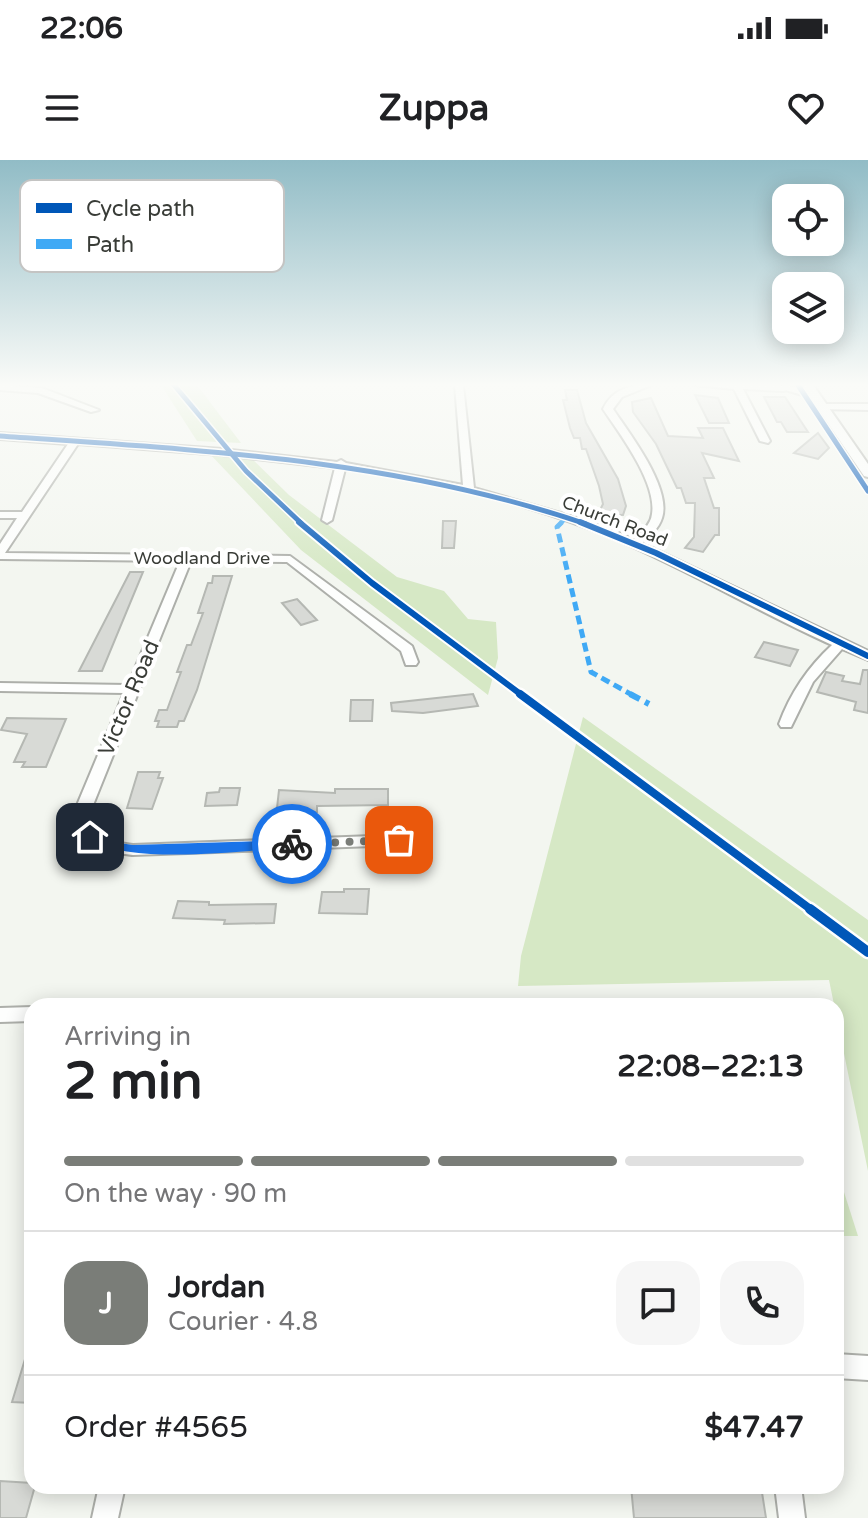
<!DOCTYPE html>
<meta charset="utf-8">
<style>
body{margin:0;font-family:"Varela Round",sans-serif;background:#f6f6f6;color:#202124;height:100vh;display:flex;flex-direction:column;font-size:30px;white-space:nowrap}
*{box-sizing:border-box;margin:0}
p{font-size:26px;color:#757577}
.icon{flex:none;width:44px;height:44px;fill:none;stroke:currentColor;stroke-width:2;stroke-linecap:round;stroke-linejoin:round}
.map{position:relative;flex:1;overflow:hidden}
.panel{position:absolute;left:24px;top:838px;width:820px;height:496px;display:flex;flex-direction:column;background:#fff;border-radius:24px;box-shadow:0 4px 20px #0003}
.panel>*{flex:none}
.fabs{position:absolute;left:772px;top:24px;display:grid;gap:16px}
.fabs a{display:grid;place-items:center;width:72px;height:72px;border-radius:16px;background:#fff;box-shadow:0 4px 20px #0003;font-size:40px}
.pin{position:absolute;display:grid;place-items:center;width:68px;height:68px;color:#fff;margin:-34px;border-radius:16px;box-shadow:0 4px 12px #0006}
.courier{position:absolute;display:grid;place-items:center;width:80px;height:80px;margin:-40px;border:6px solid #1a73e8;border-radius:50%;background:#fff;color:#222;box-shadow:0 2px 10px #0007}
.headline em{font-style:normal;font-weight:800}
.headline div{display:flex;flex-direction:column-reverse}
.headline{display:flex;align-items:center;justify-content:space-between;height:136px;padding:0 40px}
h1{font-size:52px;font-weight:800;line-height:60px}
.bar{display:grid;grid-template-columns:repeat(4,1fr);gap:12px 8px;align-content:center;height:96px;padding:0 40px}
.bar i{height:10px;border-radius:6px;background:#e0e0e0}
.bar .selected{background:#7a7d78}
.bar p{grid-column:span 4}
.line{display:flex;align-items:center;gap:20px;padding:0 40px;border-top:2px solid #e0e0e0}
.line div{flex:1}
.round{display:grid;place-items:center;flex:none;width:84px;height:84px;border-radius:24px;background:#f6f6f6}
.status{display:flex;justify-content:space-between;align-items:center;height:56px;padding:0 40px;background:#fff;direction:ltr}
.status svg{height:22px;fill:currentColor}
header{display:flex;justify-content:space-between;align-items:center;height:104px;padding:0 40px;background:#fff;font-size:36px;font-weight:800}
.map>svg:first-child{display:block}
.green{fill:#d6e8c5}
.building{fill:#d8dad6;stroke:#b5b8b3;stroke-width:2}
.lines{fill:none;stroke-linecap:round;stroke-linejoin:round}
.minor-casing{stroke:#adafaa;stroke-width:4}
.major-casing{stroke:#adafaa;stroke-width:4}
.minor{fill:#fdfefd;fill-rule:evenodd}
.major{fill:#fdfefd;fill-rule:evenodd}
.quiet-far2{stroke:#3fa9f5;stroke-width:4;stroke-dasharray:7 4;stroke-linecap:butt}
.quiet-far1{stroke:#3fa9f5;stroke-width:5;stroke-dasharray:9 5;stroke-linecap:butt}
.quiet{stroke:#3fa9f5;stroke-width:6;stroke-dasharray:11 6;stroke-linecap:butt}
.cycleway-far3-casing{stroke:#fff;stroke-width:8}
.cycleway-far2-casing{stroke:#fff;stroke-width:10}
.cycleway-far1-casing{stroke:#fff;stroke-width:13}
.cycleway-casing{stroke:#fff;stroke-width:15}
.cycleway-far3{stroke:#0057b8;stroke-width:5}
.cycleway-far2{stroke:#0057b8;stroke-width:6}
.cycleway-far1{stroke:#0057b8;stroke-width:8}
.cycleway{stroke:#0057b8;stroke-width:10}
.route{fill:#1a73e8}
.done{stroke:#7a7d78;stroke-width:8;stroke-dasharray:0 14.4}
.labels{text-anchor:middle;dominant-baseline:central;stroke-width:8;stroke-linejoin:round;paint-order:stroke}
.far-street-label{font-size:18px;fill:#393c37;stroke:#fff}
.street-label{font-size:22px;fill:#393c37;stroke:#fff}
.key{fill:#fff;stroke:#c4c4c3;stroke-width:2}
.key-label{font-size:22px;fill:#393c37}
</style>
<div class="status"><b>22:06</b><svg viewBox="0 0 49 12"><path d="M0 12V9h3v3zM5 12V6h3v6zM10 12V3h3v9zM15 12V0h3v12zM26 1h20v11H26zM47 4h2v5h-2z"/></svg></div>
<header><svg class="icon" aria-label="menu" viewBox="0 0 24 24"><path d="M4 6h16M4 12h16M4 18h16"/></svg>Zuppa<svg class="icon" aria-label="heart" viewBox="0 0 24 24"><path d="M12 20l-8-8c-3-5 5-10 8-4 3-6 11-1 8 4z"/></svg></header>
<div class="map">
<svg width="868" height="1358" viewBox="0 0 868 1358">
<rect width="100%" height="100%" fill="#f3f6f0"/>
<g class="green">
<path d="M161 225H197L241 283 197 281Z"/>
<path d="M208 292 247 294 289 335 397 417 444 431 468 459 496 462 498 498 488 535 301 390Z"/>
<path d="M583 557 868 760V1011L829 820 518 826 521 796Z"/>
<path d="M836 1007 858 1076H836Z"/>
</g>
<g class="building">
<path d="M565 230H577L586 263 618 319 626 346 623 355 598 354 603 344 599 326 586 289H582L580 278H574L570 268 563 240H567Z"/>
<path d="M695 235 718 238 729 263H709Z"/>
<path d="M764 237H785L808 272H787L781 262H777Z"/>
<path d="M651 238 668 276 703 278 698 268H723L739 301 702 293 714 318H704L714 348H719V375H715L703 392 685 388 694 377 695 343H686L681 328H677L656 284 633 252 632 242Z"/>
<path d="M818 273 829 288 818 299 794 293Z"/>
<path d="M443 361H456L454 388H442Z"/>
<path d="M130 412H143L102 511H79Z"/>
<path d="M213 416H232L197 530 184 561H179L177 567H157L159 561H155L159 550H167L171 539 181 512H177L187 485H191L203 453H198L208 423H212Z"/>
<path d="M297 439 317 460 301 465 282 443Z"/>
<path d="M764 482 798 490 790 506 755 497Z"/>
<path d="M863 510H868V553L854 550 856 542 817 532 826 512 844 516 842 521 860 524Z"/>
<path d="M473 534 478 546 423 553 392 551 391 543Z"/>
<path d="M351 540H373L372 561H350Z"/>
<path d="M7 558 66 559 46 607H22L25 602H14L27 574 1 570Z"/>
<path d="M138 612H160L158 618H163L152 649 127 648Z"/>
<path d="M220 628H240L237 645 205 646 207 633 219 632Z"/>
<path d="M335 629H388V645L317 646V652H296V648H277L279 630 335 633Z"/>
<path d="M344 729H369L367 754 319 753 322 732H344Z"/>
<path d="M178 741 209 742V745L276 744 274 763 224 764 225 760 173 758Z"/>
<path d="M29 1186H32V1243L12 1242Z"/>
<path d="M0 1321 32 1323 35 1326 26 1358H0Z"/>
<path d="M631 1326H761L766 1358H634Z"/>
</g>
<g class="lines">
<g class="minor-casing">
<g id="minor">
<path d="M0 225 42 228 99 250 91 252 38 233 0 230Z"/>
<path d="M455 225H463L474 328 588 361 634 379C641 372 651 365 652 354 657 323 620 274 603 249 613 228 631 225 652 225L622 237 613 249C629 273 672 328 662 358 659 368 650 376 642 383L868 491V500L842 489 813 522 791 567H781L779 564C790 534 808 507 832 485 759 452 690 411 617 380 530 343 437 322 345 309L332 360 327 363 322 360 335 308 222 295 78 284 5 393 290 396 412 486 418 502 416 505H406L401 491 287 402 191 401 91 650C91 681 107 681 133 685L399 675 407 680 399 685 133 695C101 691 75 689 75 650L124 533 0 531V523L128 525 180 401 0 399V384L17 358H0V352H22L68 284 0 279V273L222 289 337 302 341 300 346 303 463 325Z"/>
<path d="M695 225 786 226V230L783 231 743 229 770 281 768 283 760 281 734 229Z"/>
<path d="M822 244H868V250L819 249V245Z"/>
<path d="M32 847V861L0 862V848Z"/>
<path d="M836 1194 868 1196V1220L836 1218Z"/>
<path d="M99 1326H125L118 1358H92Z"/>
<path d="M775 1326H801L805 1358H779Z"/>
</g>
</g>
<g class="major-casing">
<path id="major" d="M786 225 805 230 802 225H813L868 304V317L864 316 810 237 778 228Z"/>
</g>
<use href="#minor" class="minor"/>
<use href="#major" class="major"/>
<path class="quiet-far2" d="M560 364 567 357"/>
<path class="quiet-far1" d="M562 362 557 367 591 512 634 536"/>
<path class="quiet" d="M630 534 649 544"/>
<g class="cycleway-far3-casing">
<g id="cycleway-far3">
<path d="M174 225 246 311 302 364"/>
<path d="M798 225 868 331"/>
<path d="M0 276C198 290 396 299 586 364"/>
</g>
</g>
<g class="cycleway-far2-casing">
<g id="cycleway-far2">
<path d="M299 362 372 423 523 536"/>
<path d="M580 362 656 393 868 496"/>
</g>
</g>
<g class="cycleway-far1-casing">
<path id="cycleway-far1" d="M520 534 813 751"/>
</g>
<g class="cycleway-casing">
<path id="cycleway" d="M810 749 868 792"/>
</g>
<use href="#cycleway-far3" class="cycleway-far3"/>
<use href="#cycleway-far2" class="cycleway-far2"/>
<use href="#cycleway-far1" class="cycleway-far1"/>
<use href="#cycleway" class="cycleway"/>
</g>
<linearGradient id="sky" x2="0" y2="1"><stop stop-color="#91bcc6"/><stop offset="0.54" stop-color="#fafbf8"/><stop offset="1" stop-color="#fafbf8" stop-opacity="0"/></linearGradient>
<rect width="868" height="416" fill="url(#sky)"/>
<path class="route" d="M90 673 113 682 133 685 292 680 299 684 292 688C231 691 140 705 85 680V674Z"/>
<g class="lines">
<path class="done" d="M292 684 399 680"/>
</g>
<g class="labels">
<g class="far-street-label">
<text transform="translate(615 361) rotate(21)">Church Road</text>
<text x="202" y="398">Woodland Drive</text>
</g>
<g class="street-label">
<text transform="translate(129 538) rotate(-67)">Victor Road</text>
</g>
</g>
<rect x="20" y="20" width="264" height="92" rx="12" class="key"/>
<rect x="36" y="43" width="36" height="10" fill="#0057b8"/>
<rect x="36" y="79" width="36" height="10" fill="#3fa9f5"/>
<g class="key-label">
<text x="86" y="56">Cycle path</text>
<text x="86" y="92">Path</text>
</g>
</svg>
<div class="fabs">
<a><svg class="icon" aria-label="locate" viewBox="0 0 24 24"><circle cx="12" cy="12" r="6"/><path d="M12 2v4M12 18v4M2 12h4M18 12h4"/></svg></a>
<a><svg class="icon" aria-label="layers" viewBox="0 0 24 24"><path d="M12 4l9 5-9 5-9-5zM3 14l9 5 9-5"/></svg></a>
</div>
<div class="pin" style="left:399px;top:680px;background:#ea580c"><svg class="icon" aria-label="bag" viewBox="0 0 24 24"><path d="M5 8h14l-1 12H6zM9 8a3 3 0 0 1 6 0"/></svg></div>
<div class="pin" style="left:90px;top:677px;background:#1f2937"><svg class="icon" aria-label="home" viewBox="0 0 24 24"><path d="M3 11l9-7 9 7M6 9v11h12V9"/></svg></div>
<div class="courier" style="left:292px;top:684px"><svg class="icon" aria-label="bike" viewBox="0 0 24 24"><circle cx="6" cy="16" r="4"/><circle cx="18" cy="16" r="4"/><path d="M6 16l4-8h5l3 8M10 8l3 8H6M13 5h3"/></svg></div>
<section class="panel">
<div class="headline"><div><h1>2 min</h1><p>Arriving in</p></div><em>22:08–22:13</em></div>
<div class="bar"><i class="selected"></i><i class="selected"></i><i class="selected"></i><i></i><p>On the way · 90 m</p></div>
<div class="line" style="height:144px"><b class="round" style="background:#7a7d78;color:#fff">J</b><div><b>Jordan</b><p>Courier · 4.8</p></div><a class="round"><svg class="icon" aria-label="chat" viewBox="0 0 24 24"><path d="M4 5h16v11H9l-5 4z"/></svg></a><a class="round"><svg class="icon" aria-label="phone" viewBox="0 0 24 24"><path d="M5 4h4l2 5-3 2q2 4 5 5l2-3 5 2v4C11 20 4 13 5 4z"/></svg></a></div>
<div class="line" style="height:104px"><div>Order #4565</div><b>$47.47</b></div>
</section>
</div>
